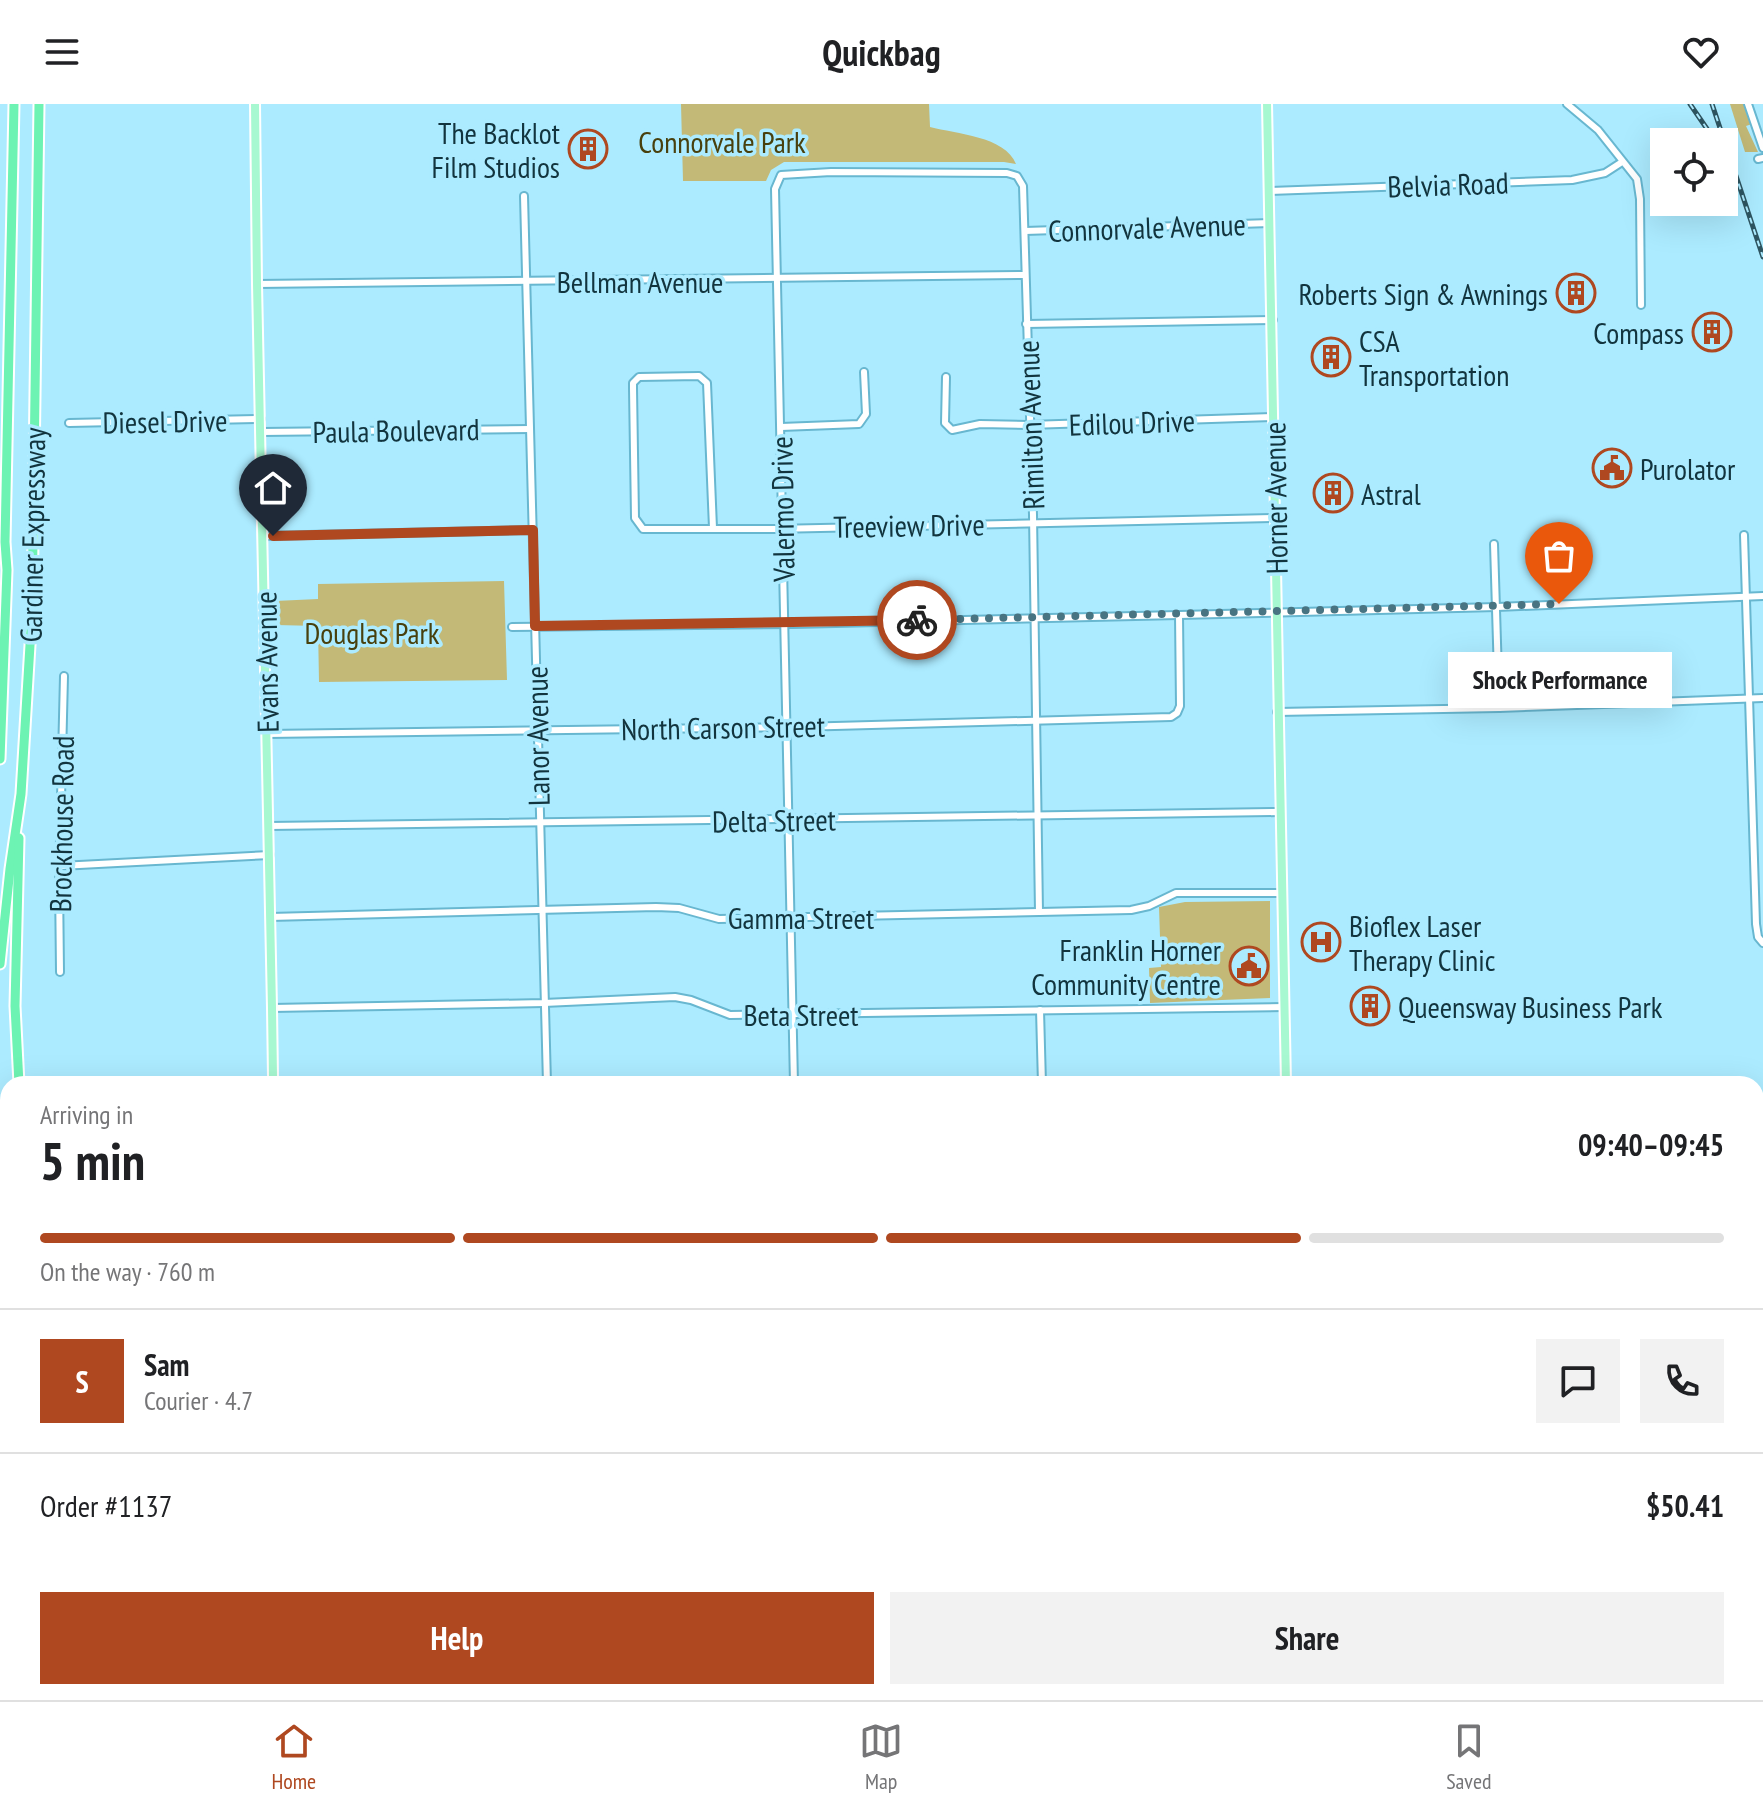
<!DOCTYPE html>
<meta charset="utf-8">
<style>
body{margin:0;font-family:"PT Sans Narrow",sans-serif;background:#f2f2f2;color:#202124;height:100vh;display:flex;flex-direction:column;font-size:30px;white-space:nowrap}
*{box-sizing:border-box;margin:0}
p{font-size:26px;color:#757577}
.icon{flex:none;width:44px;height:44px;fill:none;stroke:currentColor;stroke-width:2;stroke-linecap:round;stroke-linejoin:round}
.map{position:relative;flex:1;overflow:hidden}
.side{position:absolute;left:0px;top:972px;width:1764px;height:624px;display:flex;flex-direction:column;background:#fff;border-radius:24px 24px 0 0;box-shadow:0 8px 32px #0002}
.side>*{flex:none}
.tools{position:absolute;left:1650px;top:24px;display:grid;gap:16px}
.tools a{display:grid;place-items:center;width:88px;height:88px;border-radius:0px;background:#fff;box-shadow:0 8px 32px #0002;font-size:40px}
.pin{position:absolute;display:grid;place-items:center;width:68px;height:68px;color:#fff;margin:-82px -34px;border-radius:50% 50% 50% 0;rotate:-45deg;box-shadow:0 0 8px #0007}
.pin .icon{rotate:45deg}
.courier{position:absolute;display:grid;place-items:center;width:80px;height:80px;margin:-40px;border:6px solid #af4820;border-radius:50%;background:#fff;color:#222;box-shadow:0 2px 10px #0007}
.bubble{position:absolute;height:56px;border-radius:0px;background:#fff;box-shadow:0 8px 32px #0002;font-size:26px;font-weight:800;line-height:56px;text-align:center}
.headline em{font-style:normal;font-weight:800}
.headline div{display:flex;flex-direction:column-reverse}
.headline{display:flex;align-items:center;justify-content:space-between;height:136px;padding:0 40px}
h1{font-size:52px;font-weight:800;line-height:60px}
.bar{display:grid;grid-template-columns:repeat(4,1fr);gap:12px 8px;align-content:center;height:96px;padding:0 40px}
.bar i{height:10px;border-radius:6px;background:#e0e0e0}
.bar .on{background:#af4820}
.bar p{grid-column:span 4}
.line{display:flex;align-items:center;gap:20px;padding:0 40px;border-top:2px solid #e0e0e0}
.line div{flex:1}
.round{display:grid;place-items:center;flex:none;width:84px;height:84px;border-radius:0px;background:#f2f2f2}
.cta{display:flex;gap:16px;margin-top:auto;padding:16px 40px}
.cta a{flex:1;height:92px;border-radius:0px;background:#af4820;color:#fff;font-size:32px;font-weight:800;line-height:92px;text-align:center}
.cta a+a{background:#f2f2f2;color:#202124}
header{display:flex;justify-content:space-between;align-items:center;height:104px;padding:0 40px;background:#fff;font-size:36px;font-weight:800}
.menu{display:flex;justify-content:space-around;align-items:center;height:112px;border-top:2px solid #e0e0e0;background:#fff;font-size:22px;color:#757577}
.menu a{display:grid;justify-items:center;gap:4px}
.menu .on{color:#af4820}
.map>svg:first-child{display:block}
.green{fill:#c3b977}
.lines{fill:none;stroke-linecap:round;stroke-linejoin:round}
.minor-casing{stroke:#68b7d0;stroke-width:10}
.major-casing{stroke:#fff;stroke-width:12}
.highway-casing{stroke:#fff;stroke-width:13}
.minor{stroke:#fff;stroke-width:6}
.major{stroke:#a7f8d1;stroke-width:8}
.highway{stroke:#6df3b3;stroke-width:9}
.rail-casing{stroke:#2d5460;stroke-width:5}
.rail{stroke:#acebff;stroke-width:2;stroke-dasharray:6;stroke-linecap:butt}
.highway-bridge-casing{stroke:#fff;stroke-width:13;stroke-linecap:butt}
.highway-bridge{stroke:#6df3b3;stroke-width:9}
.done{stroke:#487482;stroke-width:8;stroke-dasharray:0 14.4}
.route{stroke:#af4820;stroke-width:10}
.labels{text-anchor:middle;dominant-baseline:central;stroke-width:7;stroke-linejoin:round;paint-order:stroke}
.poi-label{font-size:30px;fill:#12343e;stroke:#acebff;text-anchor:start}
.park-label{font-size:30px;fill:#48400d;stroke:#acebff}
.street-label{font-size:30px;fill:#12343e;stroke:#acebff}
</style>
<header><svg class="icon" aria-label="menu" viewBox="0 0 24 24"><path d="M4 6h16M4 12h16M4 18h16"/></svg>Quickbag<svg class="icon" aria-label="heart" viewBox="0 0 24 24"><path d="M12 20l-8-8c-3-5 5-10 8-4 3-6 11-1 8 4z"/></svg></header>
<div class="map">
<svg width="1763" height="1596" viewBox="0 0 1763 1596">
<rect width="100%" height="100%" fill="#acebff"/>
<g class="green">
<path d="M681 0H929L930 23C956 30 1005 32 1016 60L1004 58H784L771 66 766 77H683Z"/>
<path d="M1730 0H1745L1752 20 1746 22 1758 48H1745Z"/>
<path d="M504 477 507 576 319 578 318 522 276 521 275 497 318 495V480Z"/>
<path d="M1270 797V894L1150 899 1149 864 1161 863 1159 803 1185 798Z"/>
<path d="M1149 1588H1285L1286 1596H1149Z"/>
</g>
<g class="lines">
<g class="minor-casing">
<g id="minor">
<path d="M1567 0 1598 26 1637 75 1640 95 1641 201"/>
<path d="M1748 0 1763 44"/>
<path d="M1758 55 1763 54"/>
<path d="M1270 87 1572 76 1605 69 1622 58"/>
<path d="M524 92 547 980"/>
<path d="M1025 127 1270 119"/>
<path d="M257 180 1024 171"/>
<path d="M1026 220 1273 216"/>
<path d="M946 273 945 319 952 326 980 320 1029 321 1273 313"/>
<path d="M69 319 261 315"/>
<path d="M781 323 859 320 866 310 864 268"/>
<path d="M261 328 530 325"/>
<path d="M713 424 707 279 699 272 639 273 633 279V284L635 414 643 425H774L1275 414"/>
<path d="M1744 431 1756 820 1758 833 1763 839"/>
<path d="M263 432 533 426"/>
<path d="M1494 440 1499 604"/>
<path d="M512 523 793 520 1179 511 1497 503 1763 492"/>
<path d="M1277 608 1499 604 1763 594"/>
<path d="M267 630 798 623 1171 613 1177 609 1180 602 1179 511"/>
<path d="M269 722 1279 708"/>
<path d="M60 762 270 751"/>
<path d="M270 813 656 803 679 804 719 815 1131 806 1149 802 1176 789H1282"/>
<path d="M60 868 59 777 64 572"/>
<path d="M272 904 544 899 675 893 691 896 730 911 1284 903"/>
<path d="M1040 906 1042 980"/>
<path d="M794 980 775 85 781 71 831 68 1007 69 1017 72 1023 82 1033 411 1039 808"/>
<path d="M553 1588 554 1596"/>
<path d="M647 1588V1596"/>
<path d="M748 1588V1596"/>
<path d="M848 1588 849 1596"/>
<path d="M944 1588 945 1596"/>
<path d="M1140 1588V1596"/>
<path d="M1298 1588V1596"/>
<path d="M1395 1588V1596"/>
<path d="M1488 1588 1489 1596"/>
<path d="M1571 1588V1596"/>
<path d="M1675 1588V1596"/>
<path d="M1045 1596V1588"/>
</g>
</g>
<g class="major-casing">
<g id="major">
<path d="M255 0 257 180 272 904 273 973 270 980"/>
<path d="M1267 0 1286 980"/>
<path d="M0 1060 8 1058"/>
<path d="M1756 1433H1763"/>
<path d="M287 1588V1596"/>
</g>
</g>
<g class="highway-casing">
<g id="highway">
<path d="M0 655 7 466 5 438 14 0"/>
<path d="M0 860 10 765 21 690 32 508 39 0"/>
<path d="M19 980 15 902 19 734"/>
<path d="M0 1383 8 1385"/>
<path d="M0 1391 8 1393"/>
<path d="M0 1399 8 1401"/>
<path d="M0 1432 8 1462"/>
<path d="M0 1491 8 1513"/>
<path d="M0 1521 8 1525"/>
<path d="M42 1588 45 1596"/>
<path d="M61 1588 65 1596"/>
<path d="M88 1588 95 1596"/>
</g>
</g>
<use href="#minor" class="minor"/>
<use href="#major" class="major"/>
<use href="#highway" class="highway"/>
<g class="rail-casing">
<g id="rail">
<path d="M1690 0 1716 38"/>
<path d="M1712 0 1763 153"/>
</g>
</g>
<use href="#rail" class="rail"/>
<g class="highway-bridge-casing">
<path id="highway-bridge" d="M0 1348 8 1374"/>
</g>
<use href="#highway-bridge" class="highway-bridge"/>
</g>
<g class="lines">
<path class="done" d="M917 516 1559 500"/>
<path class="route" d="M273 432 533 426 535 522 917 516"/>
</g>
<defs>
<g id="building-ring" transform="scale(2)"><circle r="9.5" fill="#acebff" stroke="#af4820" stroke-width="1.5"/><path d="M-4-6H4V6H1V3H-1V6H-4ZM-2.5-4.3h1.7v1.8h-1.7ZM.8-4.3h1.7v1.8H.8ZM-2.5-1h1.7V.8h-1.7ZM.8-1h1.7V.8H.8Z" fill="#af4820"/></g>
<g id="civic-ring" transform="scale(2)"><circle r="9.5" fill="#acebff" stroke="#af4820" stroke-width="1.5"/><path d="M-.6-6.5H3V-4.5H.6V-3L4-1V1h2V6H-6V1h2V-1L-.6-3ZM-1.2 2.5V6h2.4V2.5Z" fill="#af4820"/></g>
<g id="hospital-ring" transform="scale(2)"><circle r="9.5" fill="#acebff" stroke="#af4820" stroke-width="1.5"/><path d="M-5-5h3v3.5h4V-5h3V5h-3V1.5h-4V5h-3Z" fill="#af4820"/></g>
</defs>
<g fill-rule="evenodd">
<use href="#building-ring" x="588" y="45"/>
<use href="#building-ring" x="1576" y="189"/>
<use href="#building-ring" x="1712" y="228"/>
<use href="#building-ring" x="1331" y="253"/>
<use href="#civic-ring" x="1612" y="364"/>
<use href="#building-ring" x="1333" y="389"/>
<use href="#hospital-ring" x="1321" y="838"/>
<use href="#civic-ring" x="1249" y="862"/>
<use href="#building-ring" x="1370" y="902"/>
</g>
<g class="labels">
<g class="poi-label">
<text x="560" y="28" text-anchor="end">The Backlot<tspan x="560" dy="34">Film Studios</tspan></text>
<text x="1548" y="189" text-anchor="end">Roberts Sign &amp; Awnings</text>
<text x="1684" y="228" text-anchor="end">Compass</text>
<text x="1359" y="236">CSA<tspan x="1359" dy="34">Transportation</tspan></text>
<text x="1640" y="364">Purolator</text>
<text x="1361" y="389">Astral</text>
<text x="1349" y="821">Bioflex Laser<tspan x="1349" dy="34">Therapy Clinic</tspan></text>
<text x="1221" y="845" text-anchor="end">Franklin Horner<tspan x="1221" dy="34">Community Centre</tspan></text>
<text x="1398" y="902">Queensway Business Park</text>
</g>
<g class="park-label">
<text x="722" y="37">Connorvale Park</text>
<text x="372" y="528">Douglas Park</text>
</g>
<g class="street-label">
<text transform="translate(1448 80) rotate(-2)">Belvia Road</text>
<text transform="translate(1147 123) rotate(-2)">Connorvale Avenue</text>
<text x="640" y="177">Bellman Avenue</text>
<text transform="translate(165 317) rotate(-1)">Diesel Drive</text>
<text transform="translate(1132 318) rotate(-2)">Edilou Drive</text>
<text transform="translate(1030 321) rotate(-92)">Rimilton Avenue</text>
<text transform="translate(396 326) rotate(-1)">Paula Boulevard</text>
<text transform="translate(1275 394) rotate(-91)">Horner Avenue</text>
<text transform="translate(782 405) rotate(-91)">Valermo Drive</text>
<text transform="translate(909 421) rotate(-1)">Treeview Drive</text>
<text transform="translate(32 431) rotate(-89)">Gardiner Expressway</text>
<text transform="translate(266 558) rotate(-91)">Evans Avenue</text>
<text transform="translate(723 623) rotate(-1)">North Carson Street</text>
<text transform="translate(537 632) rotate(-91)">Lanor Avenue</text>
<text transform="translate(774 716) rotate(-1)">Delta Street</text>
<text transform="translate(61 720) rotate(-89)">Brockhouse Road</text>
<text x="801" y="813">Gamma Street</text>
<text x="801" y="910">Beta Street</text>
</g>
</g>
</svg>
<div class="tools">
<a><svg class="icon" aria-label="locate" viewBox="0 0 24 24"><circle cx="12" cy="12" r="6"/><path d="M12 2v4M12 18v4M2 12h4M18 12h4"/></svg></a>
</div>
<div class="pin" style="left:1559px;top:500px;background:#ea580c"><svg class="icon" aria-label="bag" viewBox="0 0 24 24"><path d="M5 8h14l-1 12H6zM9 8a3 3 0 0 1 6 0"/></svg></div>
<div class="pin" style="left:273px;top:432px;background:#1f2937"><svg class="icon" aria-label="home" viewBox="0 0 24 24"><path d="M3 11l9-7 9 7M6 9v11h12V9"/></svg></div>
<div class="courier" style="left:917px;top:516px"><svg class="icon" aria-label="bike" viewBox="0 0 24 24"><circle cx="6" cy="16" r="4"/><circle cx="18" cy="16" r="4"/><path d="M6 16l4-8h5l3 8M10 8l3 8H6M13 5h3"/></svg></div>
<div class="bubble" style="left:1448px;top:548px;width:224px">Shock Performance</div>
<section class="side">
<div class="headline"><div><h1>5 min</h1><p>Arriving in</p></div><em>09:40–09:45</em></div>
<div class="bar"><i class="on"></i><i class="on"></i><i class="on"></i><i></i><p>On the way · 760 m</p></div>
<div class="line" style="height:144px"><b class="round" style="background:#af4820;color:#fff">S</b><div><b>Sam</b><p>Courier · 4.7</p></div><a class="round"><svg class="icon" aria-label="chat" viewBox="0 0 24 24"><path d="M4 5h16v11H9l-5 4z"/></svg></a><a class="round"><svg class="icon" aria-label="phone" viewBox="0 0 24 24"><path d="M5 4h4l2 5-3 2q2 4 5 5l2-3 5 2v4C11 20 4 13 5 4z"/></svg></a></div>
<div class="line" style="height:104px"><div>Order #1137</div><b>$50.41</b></div>
<div class="cta"><a>Help</a><a>Share</a></div>
</section>
</div>
<nav class="menu">
<a class="on"><svg class="icon" aria-label="home" viewBox="0 0 24 24"><path d="M3 11l9-7 9 7M6 9v11h12V9"/></svg>Home</a>
<a><svg class="icon" aria-label="map" viewBox="0 0 24 24"><path d="M3 6l6-2 6 2 6-2v14l-6 2-6-2-6 2zM9 4v14M15 6v14"/></svg>Map</a>
<a><svg class="icon" aria-label="saved" viewBox="0 0 24 24"><path d="M7 4h10v16l-5-4-5 4z"/></svg>Saved</a>
</nav>
